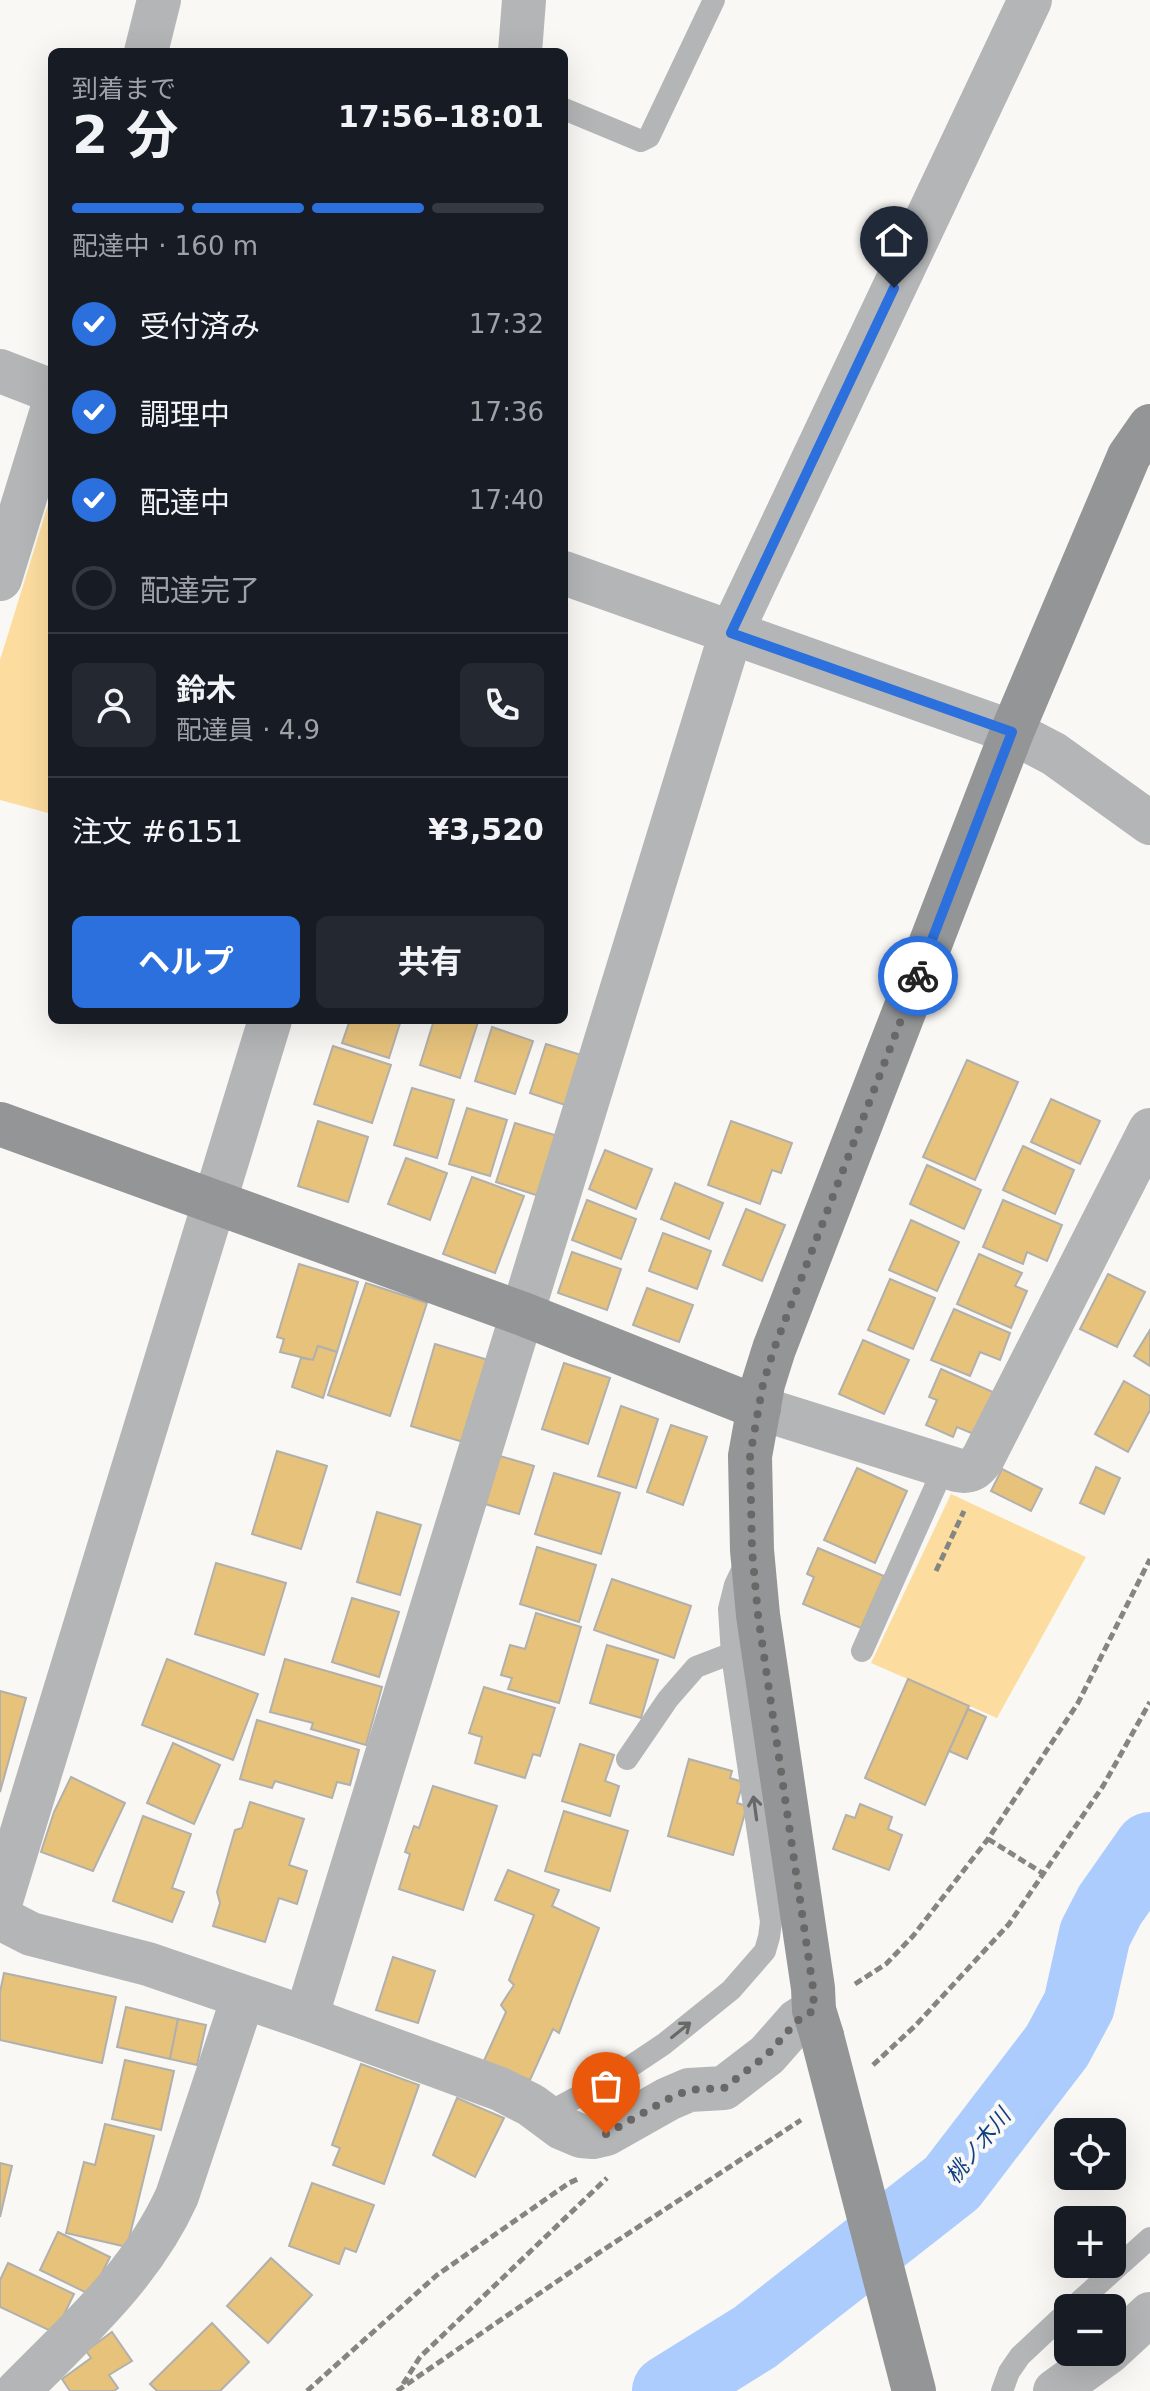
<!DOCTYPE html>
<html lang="ja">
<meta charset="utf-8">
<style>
body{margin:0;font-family:"DejaVu Sans","Noto Sans JP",sans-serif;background:#242831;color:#f1f3f6;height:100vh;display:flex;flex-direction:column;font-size:30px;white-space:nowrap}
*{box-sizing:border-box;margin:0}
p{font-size:26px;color:#9ea1a6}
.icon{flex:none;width:44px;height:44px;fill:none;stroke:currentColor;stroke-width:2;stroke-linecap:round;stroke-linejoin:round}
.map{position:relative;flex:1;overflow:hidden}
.panel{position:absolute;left:48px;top:48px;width:520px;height:976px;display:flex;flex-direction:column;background:#171b24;border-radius:12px;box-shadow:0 8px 32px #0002}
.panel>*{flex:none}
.buttons{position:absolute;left:1054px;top:2118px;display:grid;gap:16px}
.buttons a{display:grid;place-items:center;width:72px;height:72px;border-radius:12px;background:#171b24;box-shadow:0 8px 32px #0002;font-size:40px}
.pin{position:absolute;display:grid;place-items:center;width:68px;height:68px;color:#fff;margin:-82px -34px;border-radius:50% 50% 50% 0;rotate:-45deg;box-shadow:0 0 8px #0007}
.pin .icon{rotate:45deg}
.courier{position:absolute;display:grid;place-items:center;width:80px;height:80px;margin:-40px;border:6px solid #2b70dd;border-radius:50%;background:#fff;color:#222;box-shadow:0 2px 10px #0007}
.head em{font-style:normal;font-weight:700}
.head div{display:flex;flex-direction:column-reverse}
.head{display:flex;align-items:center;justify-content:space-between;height:136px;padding:0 24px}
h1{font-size:52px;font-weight:700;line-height:60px}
.bar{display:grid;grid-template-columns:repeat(4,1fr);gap:12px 8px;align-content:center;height:96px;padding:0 24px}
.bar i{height:10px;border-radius:6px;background:#363941}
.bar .active{background:#2b70dd}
.bar p{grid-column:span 4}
.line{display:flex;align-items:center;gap:20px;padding:0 24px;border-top:2px solid #363941}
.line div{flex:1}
.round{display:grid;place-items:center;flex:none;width:84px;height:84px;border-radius:12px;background:#242831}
ol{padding:0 24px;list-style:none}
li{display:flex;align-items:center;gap:24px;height:88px}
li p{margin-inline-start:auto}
li .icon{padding:8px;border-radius:50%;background:#2b70dd;color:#fff;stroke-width:4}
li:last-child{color:#9ea1a6}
li i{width:44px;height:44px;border:4px solid #363941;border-radius:50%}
.action{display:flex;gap:16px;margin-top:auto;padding:16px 24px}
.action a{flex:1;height:92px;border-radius:12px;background:#2b70dd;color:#fff;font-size:32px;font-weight:700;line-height:92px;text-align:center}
.action a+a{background:#242831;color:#f1f3f6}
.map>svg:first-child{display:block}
.green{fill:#fddd9f}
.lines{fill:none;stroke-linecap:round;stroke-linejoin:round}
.river{stroke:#acccfe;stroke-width:72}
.building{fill:#e6c27b;stroke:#b2b0ac;stroke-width:2}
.path{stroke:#858582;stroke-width:5;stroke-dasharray:8 4;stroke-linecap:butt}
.lane{stroke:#b4b5b7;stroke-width:22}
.street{stroke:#b4b5b7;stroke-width:44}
.secondary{stroke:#939597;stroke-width:44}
.secondary-bridge{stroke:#939597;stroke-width:44}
.oneway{stroke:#686868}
.done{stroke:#696866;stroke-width:8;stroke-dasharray:0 14.4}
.route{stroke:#2b70dd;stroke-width:10}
.labels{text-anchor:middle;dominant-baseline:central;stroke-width:8;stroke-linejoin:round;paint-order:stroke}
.water-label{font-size:22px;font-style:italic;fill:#103e84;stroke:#f9f8f4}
</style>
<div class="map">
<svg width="1150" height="2391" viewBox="0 0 1150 2391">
<rect width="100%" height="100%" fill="#f9f8f4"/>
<g class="green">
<path d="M52 492V814L0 800V660Z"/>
<path d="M951 1494 1086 1557 997 1718 871 1663Z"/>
</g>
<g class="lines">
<path class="river" d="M668 2391 755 2337 952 2183 1057 2046 1079 2005 1095 1934 1110 1905 1150 1848"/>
</g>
<g class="building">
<path d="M350 1020H401L389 1058 342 1043Z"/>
<path d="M434 1020 478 1022 460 1078 420 1065Z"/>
<path d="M492 1027 533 1041 515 1094 475 1081Z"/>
<path d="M546 1044 584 1056 568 1106 530 1093Z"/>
<path d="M333 1046 391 1065 372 1123 314 1104Z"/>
<path d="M967 1060 1018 1082 975 1180 923 1157Z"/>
<path d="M412 1088 454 1100 437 1158 394 1145Z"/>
<path d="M1051 1099 1100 1121 1080 1164 1031 1142Z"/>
<path d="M467 1108 507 1120 490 1176 449 1164Z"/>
<path d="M318 1121 368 1137 348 1202 298 1186Z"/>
<path d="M731 1121 792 1143 781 1173 772 1170 760 1204 708 1185Z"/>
<path d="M515 1123 561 1137 542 1197 496 1182Z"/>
<path d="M1023 1146 1074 1170 1055 1214 1003 1190Z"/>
<path d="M605 1150 652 1169 636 1209 589 1189Z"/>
<path d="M406 1158 447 1173 430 1220 388 1204Z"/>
<path d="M927 1165 981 1190 964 1229 910 1204Z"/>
<path d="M472 1177 524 1196 495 1273 443 1254Z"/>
<path d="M675 1183 723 1203 709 1239 661 1219Z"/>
<path d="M587 1200 636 1219 621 1259 572 1240Z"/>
<path d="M1003 1200 1062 1225 1047 1261 1027 1252 1023 1264 983 1247Z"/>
<path d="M746 1209 785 1225 762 1281 723 1265Z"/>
<path d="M911 1220 959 1242 937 1291 889 1270Z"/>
<path d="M663 1233 711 1251 697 1289 649 1271Z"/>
<path d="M572 1252 621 1269 607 1310 558 1293Z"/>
<path d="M979 1254 1022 1273 1015 1286 1027 1291 1011 1328 957 1304Z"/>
<path d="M299 1264 358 1282 337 1352 318 1346 313 1360 280 1352 284 1339 277 1337Z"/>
<path d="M1108 1274 1145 1292 1117 1347 1080 1329Z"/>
<path d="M890 1279 935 1298 913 1349 868 1330Z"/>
<path d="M366 1283 427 1303 390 1416 328 1395Z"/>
<path d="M647 1288 693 1305 679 1342 633 1325Z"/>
<path d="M954 1309 1010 1333 1000 1360 980 1352 970 1376 931 1360Z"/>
<path d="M1150 1330V1366L1134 1356Z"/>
<path d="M863 1340 909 1360 884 1414 839 1394Z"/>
<path d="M435 1344 488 1360 463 1442 411 1426Z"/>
<path d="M318 1346 337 1352 323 1398 292 1387 301 1358 313 1360Z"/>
<path d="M564 1363 610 1378 588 1444 542 1429Z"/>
<path d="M941 1369 995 1393 976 1435 957 1427 953 1437 926 1425 937 1400 929 1397Z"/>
<path d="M1124 1381 1150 1396V1410L1128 1452 1095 1434Z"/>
<path d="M621 1406 658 1419 636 1488 598 1476Z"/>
<path d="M671 1425 707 1437 683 1505 647 1492Z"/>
<path d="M277 1451 327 1466 301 1549 252 1534Z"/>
<path d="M500 1456 534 1466 519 1514 485 1504Z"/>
<path d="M1096 1467 1120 1478 1104 1514 1080 1503Z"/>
<path d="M857 1468 907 1491 875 1563 824 1540Z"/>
<path d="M1002 1469 1042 1489 1031 1511 991 1491Z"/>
<path d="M554 1473 620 1493 601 1554 535 1534Z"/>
<path d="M377 1512 421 1525 400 1595 357 1582Z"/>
<path d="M537 1547 596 1565 579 1622 520 1604Z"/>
<path d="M818 1548 884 1576 861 1628 803 1604 814 1577 807 1574Z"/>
<path d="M216 1563 286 1583 264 1655 195 1634Z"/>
<path d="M612 1579 691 1606 674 1658 594 1630Z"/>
<path d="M352 1598 399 1612 379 1677 332 1662Z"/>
<path d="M536 1613 581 1627 559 1703 508 1689 512 1678 501 1675 510 1645 525 1649Z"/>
<path d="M607 1645 658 1660 641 1718 590 1703Z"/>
<path d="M167 1659 258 1694 233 1760 142 1725Z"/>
<path d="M285 1659 382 1687 366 1745 311 1729 313 1723 270 1712Z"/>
<path d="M908 1679 969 1706 925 1805 865 1778Z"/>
<path d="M484 1687 555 1708 540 1756 533 1754 525 1778 475 1763 482 1737 469 1733Z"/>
<path d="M0 1691 26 1698 0 1792Z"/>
<path d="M968 1709 986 1717 967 1759 949 1751Z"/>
<path d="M257 1720 359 1750 350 1785 337 1782 332 1798 275 1781 272 1788 240 1779Z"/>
<path d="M173 1743 220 1765 194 1824 147 1803Z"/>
<path d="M580 1744 614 1755 605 1781 619 1786 610 1816 562 1801Z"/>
<path d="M689 1759 732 1771 730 1778 743 1782 737 1803 747 1806 733 1855 668 1836Z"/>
<path d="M71 1777 125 1803 93 1871 41 1852 54 1812Z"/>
<path d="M433 1786 497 1806 463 1910 399 1889 410 1854 405 1852 414 1826 419 1828Z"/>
<path d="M250 1802 304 1819 289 1865 307 1871 297 1904 279 1898 265 1942 213 1926 220 1903 217 1892 235 1830 242 1828Z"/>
<path d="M860 1804 892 1817 888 1829 902 1835 889 1870 833 1849 846 1815 855 1818Z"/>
<path d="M564 1811 628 1831 610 1891 545 1871Z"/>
<path d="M143 1816 191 1834 172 1888 184 1892 172 1922 113 1901Z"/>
<path d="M508 1870 559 1890 552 1906 599 1928 559 2033 553 2029 530 2080 483 2063 506 2012 501 2005 514 1985 509 1980 534 1915 495 1900Z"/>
<path d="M393 1957 435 1971 418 2023 376 2010Z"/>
<path d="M4 1973 116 1997 102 2063 0 2040V1992Z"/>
<path d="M126 2007 178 2019 170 2059 117 2047Z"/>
<path d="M178 2019 206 2025 197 2065 170 2059Z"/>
<path d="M125 2060 174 2071 161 2130 112 2119Z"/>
<path d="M361 2064 419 2085 384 2184 333 2165 340 2148 332 2145Z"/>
<path d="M457 2098 504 2118 475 2177 433 2155Z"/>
<path d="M105 2124 154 2136 127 2247 66 2233 84 2162 95 2165Z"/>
<path d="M0 2163 12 2166 0 2217Z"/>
<path d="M312 2183 374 2205 356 2252 345 2248 339 2264 289 2246Z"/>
<path d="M58 2232 110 2257 91 2295 40 2270Z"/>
<path d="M271 2258 312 2295 268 2343 227 2306Z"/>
<path d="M8 2263 74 2294 55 2333 0 2307V2280Z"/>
<path d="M212 2323 249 2362 220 2391H157L150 2384Z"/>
<path d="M112 2332 132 2361 109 2375 118 2388 114 2391H70L62 2379 91 2358 86 2351Z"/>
</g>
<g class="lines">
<g class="path">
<path d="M936 1571 964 1511"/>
<path d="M988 1839 1044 1874"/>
<path d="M855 1984 886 1964 913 1936 988 1839 1078 1703 1150 1559"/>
<path d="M873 2065 916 2025 1009 1924 1103 1786 1150 1702"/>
<path d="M403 2384 420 2357 607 2178"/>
<path d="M307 2391 437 2275 569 2183 578 2179"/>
<path d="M397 2391 594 2256 801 2120"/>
</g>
<g class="lane">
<path d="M564 109 641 141 649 137 714 0"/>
<path d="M862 1651 945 1465"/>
<path d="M627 1759 668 1699 696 1667 722 1657 732 1655"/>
<path d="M544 2115 613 2078 664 2044 731 1990 765 1951 769 1937 771 1922 732 1655 729 1609 735 1585 745 1564"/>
<path d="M1072 2308 1150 2238"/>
<path d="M1002 2391 1009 2372 1020 2356 1068 2311"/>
</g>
<g class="street">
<path d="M146 52 159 0"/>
<path d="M520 52 524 0"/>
<path d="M0 371 52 391"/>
<path d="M564 573 1012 732 1054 754 1150 823"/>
<path d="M0 579 52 410"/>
<path d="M759 1408 957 1470C970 1473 975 1469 983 1458L1150 1130"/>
<path d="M0 1904 270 1020"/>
<path d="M0 1918 31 1934 148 1964 306 2018 500 2089 531 2105 562 2128 581 2136 593 2137 606 2134 668 2099 689 2090 724 2088 767 2055 797 2021 814 2010"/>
<path d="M306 2018 731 633 1030 0"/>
<path d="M1112 2349 1150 2314"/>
<path d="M18 2391C77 2331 142 2274 177 2196L243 1998"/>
<path d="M1055 2391 1109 2352"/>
</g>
<g class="secondary">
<path d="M0 1124 523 1314 759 1408"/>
<path d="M822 2036 814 2010 813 1988 758 1615 752 1550 750 1456 763 1384 774 1349 1012 732 1129 456 1150 426"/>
</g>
<path class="secondary-bridge" d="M822 2036 914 2391"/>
</g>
<defs><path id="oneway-shaft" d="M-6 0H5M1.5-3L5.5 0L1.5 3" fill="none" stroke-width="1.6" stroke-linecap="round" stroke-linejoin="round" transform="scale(2)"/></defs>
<g class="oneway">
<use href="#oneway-shaft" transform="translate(755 1808) rotate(-98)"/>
<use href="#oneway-shaft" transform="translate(681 2030) rotate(-39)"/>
</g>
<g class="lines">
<path class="done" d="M606 2134 668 2099 689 2090 724 2088 767 2055 797 2021 814 2010 813 1988 758 1615 752 1550 750 1456 763 1384 774 1349 918 976"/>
<path class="route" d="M894 288 731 633 1012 732 918 976"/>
</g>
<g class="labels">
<g class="water-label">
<text transform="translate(978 2146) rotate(-51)">桃ノ木川</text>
</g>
</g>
</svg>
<div class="buttons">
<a><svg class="icon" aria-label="locate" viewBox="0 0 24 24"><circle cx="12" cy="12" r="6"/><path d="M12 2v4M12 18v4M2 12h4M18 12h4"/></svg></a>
<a>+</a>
<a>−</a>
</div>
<div class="pin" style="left:606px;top:2134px;background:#ea580c"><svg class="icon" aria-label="bag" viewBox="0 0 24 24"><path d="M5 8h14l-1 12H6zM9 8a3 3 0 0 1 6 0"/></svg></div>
<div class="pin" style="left:894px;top:288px;background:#1f2937"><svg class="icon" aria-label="home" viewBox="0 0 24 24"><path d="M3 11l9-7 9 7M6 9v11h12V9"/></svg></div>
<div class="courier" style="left:918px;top:976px"><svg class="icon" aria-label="bike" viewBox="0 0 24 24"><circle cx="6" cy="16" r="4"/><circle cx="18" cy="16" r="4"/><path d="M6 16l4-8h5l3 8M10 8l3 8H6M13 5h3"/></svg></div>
<section class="panel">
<div class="head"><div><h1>2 分</h1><p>到着まで</p></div><em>17:56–18:01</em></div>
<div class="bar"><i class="active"></i><i class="active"></i><i class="active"></i><i></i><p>配達中 · 160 m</p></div>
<ol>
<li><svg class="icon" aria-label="check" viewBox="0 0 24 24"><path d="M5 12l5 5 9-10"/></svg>受付済み<p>17:32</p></li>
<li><svg class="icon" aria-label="check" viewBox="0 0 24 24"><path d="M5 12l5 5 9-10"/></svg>調理中<p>17:36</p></li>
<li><svg class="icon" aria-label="check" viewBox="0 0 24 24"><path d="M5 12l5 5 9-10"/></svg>配達中<p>17:40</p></li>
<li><i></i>配達完了</li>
</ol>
<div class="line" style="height:144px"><a class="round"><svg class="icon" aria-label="person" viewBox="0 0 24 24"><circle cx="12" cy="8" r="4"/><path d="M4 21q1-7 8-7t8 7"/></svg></a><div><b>鈴木</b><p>配達員 · 4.9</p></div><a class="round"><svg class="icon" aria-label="phone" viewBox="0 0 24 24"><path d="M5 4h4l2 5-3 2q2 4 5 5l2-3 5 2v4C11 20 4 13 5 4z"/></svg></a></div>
<div class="line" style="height:104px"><div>注文 #6151</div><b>¥3,520</b></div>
<div class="action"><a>ヘルプ</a><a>共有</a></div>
</section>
</div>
